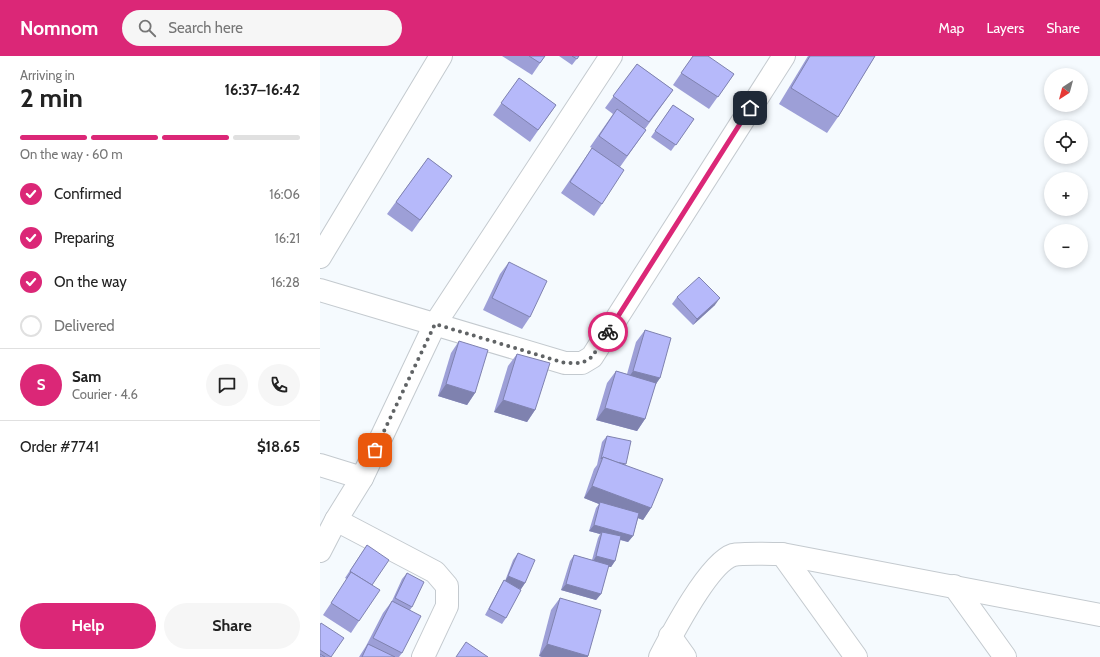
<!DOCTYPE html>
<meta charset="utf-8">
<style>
body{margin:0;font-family:Cabin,sans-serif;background:#f6f6f6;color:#222;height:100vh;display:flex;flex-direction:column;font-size:15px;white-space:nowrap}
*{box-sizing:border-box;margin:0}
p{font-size:13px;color:#767676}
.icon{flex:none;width:22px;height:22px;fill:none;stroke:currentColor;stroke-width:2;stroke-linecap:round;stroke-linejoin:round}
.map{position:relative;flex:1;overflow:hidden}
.sheet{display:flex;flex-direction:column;background:#fff;width:320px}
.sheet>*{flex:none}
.needle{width:26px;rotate:216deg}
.controls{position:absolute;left:724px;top:12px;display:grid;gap:8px}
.controls a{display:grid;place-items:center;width:44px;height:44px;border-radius:50%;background:#fff;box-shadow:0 2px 6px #0003;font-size:20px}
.pin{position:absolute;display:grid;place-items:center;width:34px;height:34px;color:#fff;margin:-17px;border-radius:8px;box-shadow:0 2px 6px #0006}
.courier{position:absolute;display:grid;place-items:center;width:40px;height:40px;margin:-20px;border:3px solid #db2777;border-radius:50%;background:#fff;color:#222;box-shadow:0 1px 5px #0007}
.headline em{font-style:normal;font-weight:700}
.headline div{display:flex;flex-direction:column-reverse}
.headline{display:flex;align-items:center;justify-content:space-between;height:68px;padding:0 20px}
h1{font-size:26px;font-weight:700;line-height:30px}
.bar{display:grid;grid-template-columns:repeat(4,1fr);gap:6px 4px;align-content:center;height:48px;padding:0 20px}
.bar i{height:5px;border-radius:3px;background:#e0e0e0}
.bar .selected{background:#db2777}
.bar p{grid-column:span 4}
.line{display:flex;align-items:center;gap:10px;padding:0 20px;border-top:1px solid #e0e0e0}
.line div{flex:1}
.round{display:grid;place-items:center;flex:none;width:42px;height:42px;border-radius:21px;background:#f6f6f6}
ol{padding:0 20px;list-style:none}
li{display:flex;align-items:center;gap:12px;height:44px}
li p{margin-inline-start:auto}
li .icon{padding:4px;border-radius:50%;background:#db2777;color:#fff;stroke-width:4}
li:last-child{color:#767676}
li i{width:22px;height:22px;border:2px solid #e0e0e0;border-radius:50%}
.button{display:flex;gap:8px;margin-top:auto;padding:8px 20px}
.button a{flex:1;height:46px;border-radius:24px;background:#db2777;color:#fff;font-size:16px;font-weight:700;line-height:46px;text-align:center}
.button a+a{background:#f6f6f6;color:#222}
header{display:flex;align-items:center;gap:24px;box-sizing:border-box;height:56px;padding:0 20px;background:#db2777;color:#fff}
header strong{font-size:19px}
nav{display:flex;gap:22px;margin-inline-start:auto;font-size:14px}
.search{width:280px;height:36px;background:#f6f6f6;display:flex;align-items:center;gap:10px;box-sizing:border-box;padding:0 14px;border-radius:22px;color:#767676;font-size:15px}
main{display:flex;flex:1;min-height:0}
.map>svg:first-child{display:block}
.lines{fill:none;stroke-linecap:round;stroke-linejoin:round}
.minor-casing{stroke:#c4cacf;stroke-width:24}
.minor{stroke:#fff;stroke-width:22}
.wall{fill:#9d9fd7}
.shaded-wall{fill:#7f82af}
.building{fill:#b6b9fa;stroke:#7f82af}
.done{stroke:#606365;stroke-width:4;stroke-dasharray:0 7.2}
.route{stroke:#db2777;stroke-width:5}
</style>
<header>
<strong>Nomnom</strong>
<div class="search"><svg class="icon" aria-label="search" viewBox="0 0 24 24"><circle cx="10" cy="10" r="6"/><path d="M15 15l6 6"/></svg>Search here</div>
<nav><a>Map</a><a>Layers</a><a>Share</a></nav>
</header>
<main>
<section class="sheet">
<div class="headline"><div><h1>2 min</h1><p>Arriving in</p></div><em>16:37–16:42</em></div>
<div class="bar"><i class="selected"></i><i class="selected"></i><i class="selected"></i><i></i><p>On the way · 60 m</p></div>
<ol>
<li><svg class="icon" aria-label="check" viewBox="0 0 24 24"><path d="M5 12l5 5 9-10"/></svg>Confirmed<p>16:06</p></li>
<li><svg class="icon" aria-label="check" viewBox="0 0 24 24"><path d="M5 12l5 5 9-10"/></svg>Preparing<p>16:21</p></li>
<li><svg class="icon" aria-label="check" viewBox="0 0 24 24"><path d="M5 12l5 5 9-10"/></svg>On the way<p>16:28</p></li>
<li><i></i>Delivered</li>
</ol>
<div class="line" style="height:72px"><b class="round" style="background:#db2777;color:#fff">S</b><div><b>Sam</b><p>Courier · 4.6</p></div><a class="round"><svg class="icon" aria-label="chat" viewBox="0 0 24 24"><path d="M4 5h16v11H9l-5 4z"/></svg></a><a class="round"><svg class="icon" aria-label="phone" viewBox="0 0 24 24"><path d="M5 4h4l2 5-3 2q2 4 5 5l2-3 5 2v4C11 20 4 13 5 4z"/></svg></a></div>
<div class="line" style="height:52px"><div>Order #7741</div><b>$18.65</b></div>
<div class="button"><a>Help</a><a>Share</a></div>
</section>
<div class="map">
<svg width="780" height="601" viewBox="0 0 780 601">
<rect width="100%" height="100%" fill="#f5fafe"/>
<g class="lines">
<g class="minor-casing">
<g id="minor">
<path d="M0 201 121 0"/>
<path d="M0 234 245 307H262L272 301 464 0"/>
<path d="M0 409 42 422"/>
<path d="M16 464 115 516 127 530V550L103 601"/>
<path d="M0 495 16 464 42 422 115 268 291 0"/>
<path d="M462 498 536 601"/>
<path d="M634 530 685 601"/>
<path d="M350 580 365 601"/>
<path d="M340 601C352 578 389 507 413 499 421 497 452 498 462 498L780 559"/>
</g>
</g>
<use href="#minor" class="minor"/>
</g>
<g class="wall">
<path d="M182 0H225L212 19Z"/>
<path d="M239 0H259L252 9Z"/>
<path d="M373 0 414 18 389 53 353 29Z"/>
<path d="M488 0H555L518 61 507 77 459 48Z"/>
<path d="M317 8 353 34 325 73 326 74 300 111 282 148 274 160 241 137 272 92 270 91 293 58 285 52Z"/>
<path d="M199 22 236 49 210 86 173 59Z"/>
<path d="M353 49 374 63 351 95 331 81Z"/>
<path d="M108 102 132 120 92 176 67 158Z"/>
<path d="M189 206 210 261 202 273 163 254 180 218Z"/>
<path d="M357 241 395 249 373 269 352 248Z"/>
<path d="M325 274 340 322 335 329 325 363 317 375 276 364 287 327 296 315 307 318 316 286Z"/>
<path d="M139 285 155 337 147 349 118 340 131 297Z"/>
<path d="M197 298 215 354 207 366 174 356 188 310Z"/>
<path d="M287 380 306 408 305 409 331 452 323 464 318 462 313 480 308 486 300 484 295 505 291 511H288L281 538 276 544 241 534 250 505 254 499 272 504 278 482 280 478 269 475 276 452 279 448 264 442 274 413 277 409 282 386Z"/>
<path d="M47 489 52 529 39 565 31 577 3 559 27 523 25 522Z"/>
<path d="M198 497 205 527 201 533 186 562 182 568 165 559 180 531 184 524 185 525 193 504Z"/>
<path d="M87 517 92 551 90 554 82 597 79 601H39L46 590 63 557 72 545 82 523Z"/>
<path d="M240 542 268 600V601H222L219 600 231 554Z"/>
<path d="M0 569 11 601H0Z"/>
</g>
<g class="shaded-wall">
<path d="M400 242 395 249 373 269 377 263Z"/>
<path d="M313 315 340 322 332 334 305 327Z"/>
<path d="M126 328 155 337 147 349 118 340Z"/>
<path d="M183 344 215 354 207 366 174 356Z"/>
<path d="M285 352 325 363 317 375 276 364Z"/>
<path d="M272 430 331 452 323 464 280 448V446L279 448 264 442Z"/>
<path d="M274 469 313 480 308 486 281 478 282 476 280 478 269 475Z"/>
<path d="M276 500 295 505 291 511 272 507Z"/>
<path d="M188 520 205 527 201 533 184 527Z"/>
<path d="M246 528 281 538 276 544 241 534Z"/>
<path d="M227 588 268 600V601H222L219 600Z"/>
</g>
<g class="building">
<path d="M209 0H225L220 7Z"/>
<path d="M252 0H259L257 3Z"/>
<path d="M373 0H388L414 18 398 41 361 17Z"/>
<path d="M490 0H555L518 61 471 32Z"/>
<path d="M317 8 353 34 329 66 293 40Z"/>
<path d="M199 22 236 49 218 74 181 47Z"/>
<path d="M353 49 374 63 356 89 335 75Z"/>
<path d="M297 53 326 74 307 100 279 80Z"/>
<path d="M272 92 304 114 282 148 250 126Z"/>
<path d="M108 102 132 120 100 164 76 146Z"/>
<path d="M189 206 227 225 210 261 172 242Z"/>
<path d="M379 221 400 242 377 263 357 241Z"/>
<path d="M325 274 351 282 340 322 313 315Z"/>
<path d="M139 285 168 294 155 337 126 328Z"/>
<path d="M197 298 230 307 215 354 183 344Z"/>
<path d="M296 315 336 327 325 363 285 352Z"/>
<path d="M287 380 311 385 306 408 296 406 283 401 281 403Z"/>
<path d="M283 401 343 423 331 452 272 430Z"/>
<path d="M280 446 319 457 313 480 274 469Z"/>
<path d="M282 476 301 480 295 505 276 500Z"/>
<path d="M47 489 69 504 52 529 31 516 30 515Z"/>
<path d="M198 497 215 504 205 527 188 520Z"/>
<path d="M254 499 289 509 281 538 246 528Z"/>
<path d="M31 516 60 534 39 565 11 547Z"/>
<path d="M87 517 104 526 92 551 75 542Z"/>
<path d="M184 524 201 534 186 562 169 553Z"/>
<path d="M240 542 281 554 268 600 227 588Z"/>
<path d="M72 545 101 560 82 597 53 582Z"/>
<path d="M1 567 24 582 11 601 0 594V569Z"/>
<path d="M146 586 168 601H136Z"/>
<path d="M48 588 75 601H42Z"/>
<path d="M0 598 5 601H0Z"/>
</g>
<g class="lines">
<path class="done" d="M55 394 115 268 245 307H262L272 301 288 276"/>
<path class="route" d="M288 276 430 52"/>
</g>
</svg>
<div class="controls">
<a><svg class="needle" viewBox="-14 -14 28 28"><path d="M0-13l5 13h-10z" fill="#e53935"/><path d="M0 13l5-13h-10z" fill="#767676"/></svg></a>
<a><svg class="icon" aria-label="locate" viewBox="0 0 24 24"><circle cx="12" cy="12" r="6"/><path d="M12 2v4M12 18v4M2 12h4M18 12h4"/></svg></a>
<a>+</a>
<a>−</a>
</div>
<div class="pin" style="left:55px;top:394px;background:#ea580c"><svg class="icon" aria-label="bag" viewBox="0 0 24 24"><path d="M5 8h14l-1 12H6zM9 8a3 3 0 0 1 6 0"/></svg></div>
<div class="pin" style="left:430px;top:52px;background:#1f2937"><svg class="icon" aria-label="home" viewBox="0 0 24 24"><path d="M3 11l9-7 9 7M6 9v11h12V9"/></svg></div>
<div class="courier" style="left:288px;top:276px"><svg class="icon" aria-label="bike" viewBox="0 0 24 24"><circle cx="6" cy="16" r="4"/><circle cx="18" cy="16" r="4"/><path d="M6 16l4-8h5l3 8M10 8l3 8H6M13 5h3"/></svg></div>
</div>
</main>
